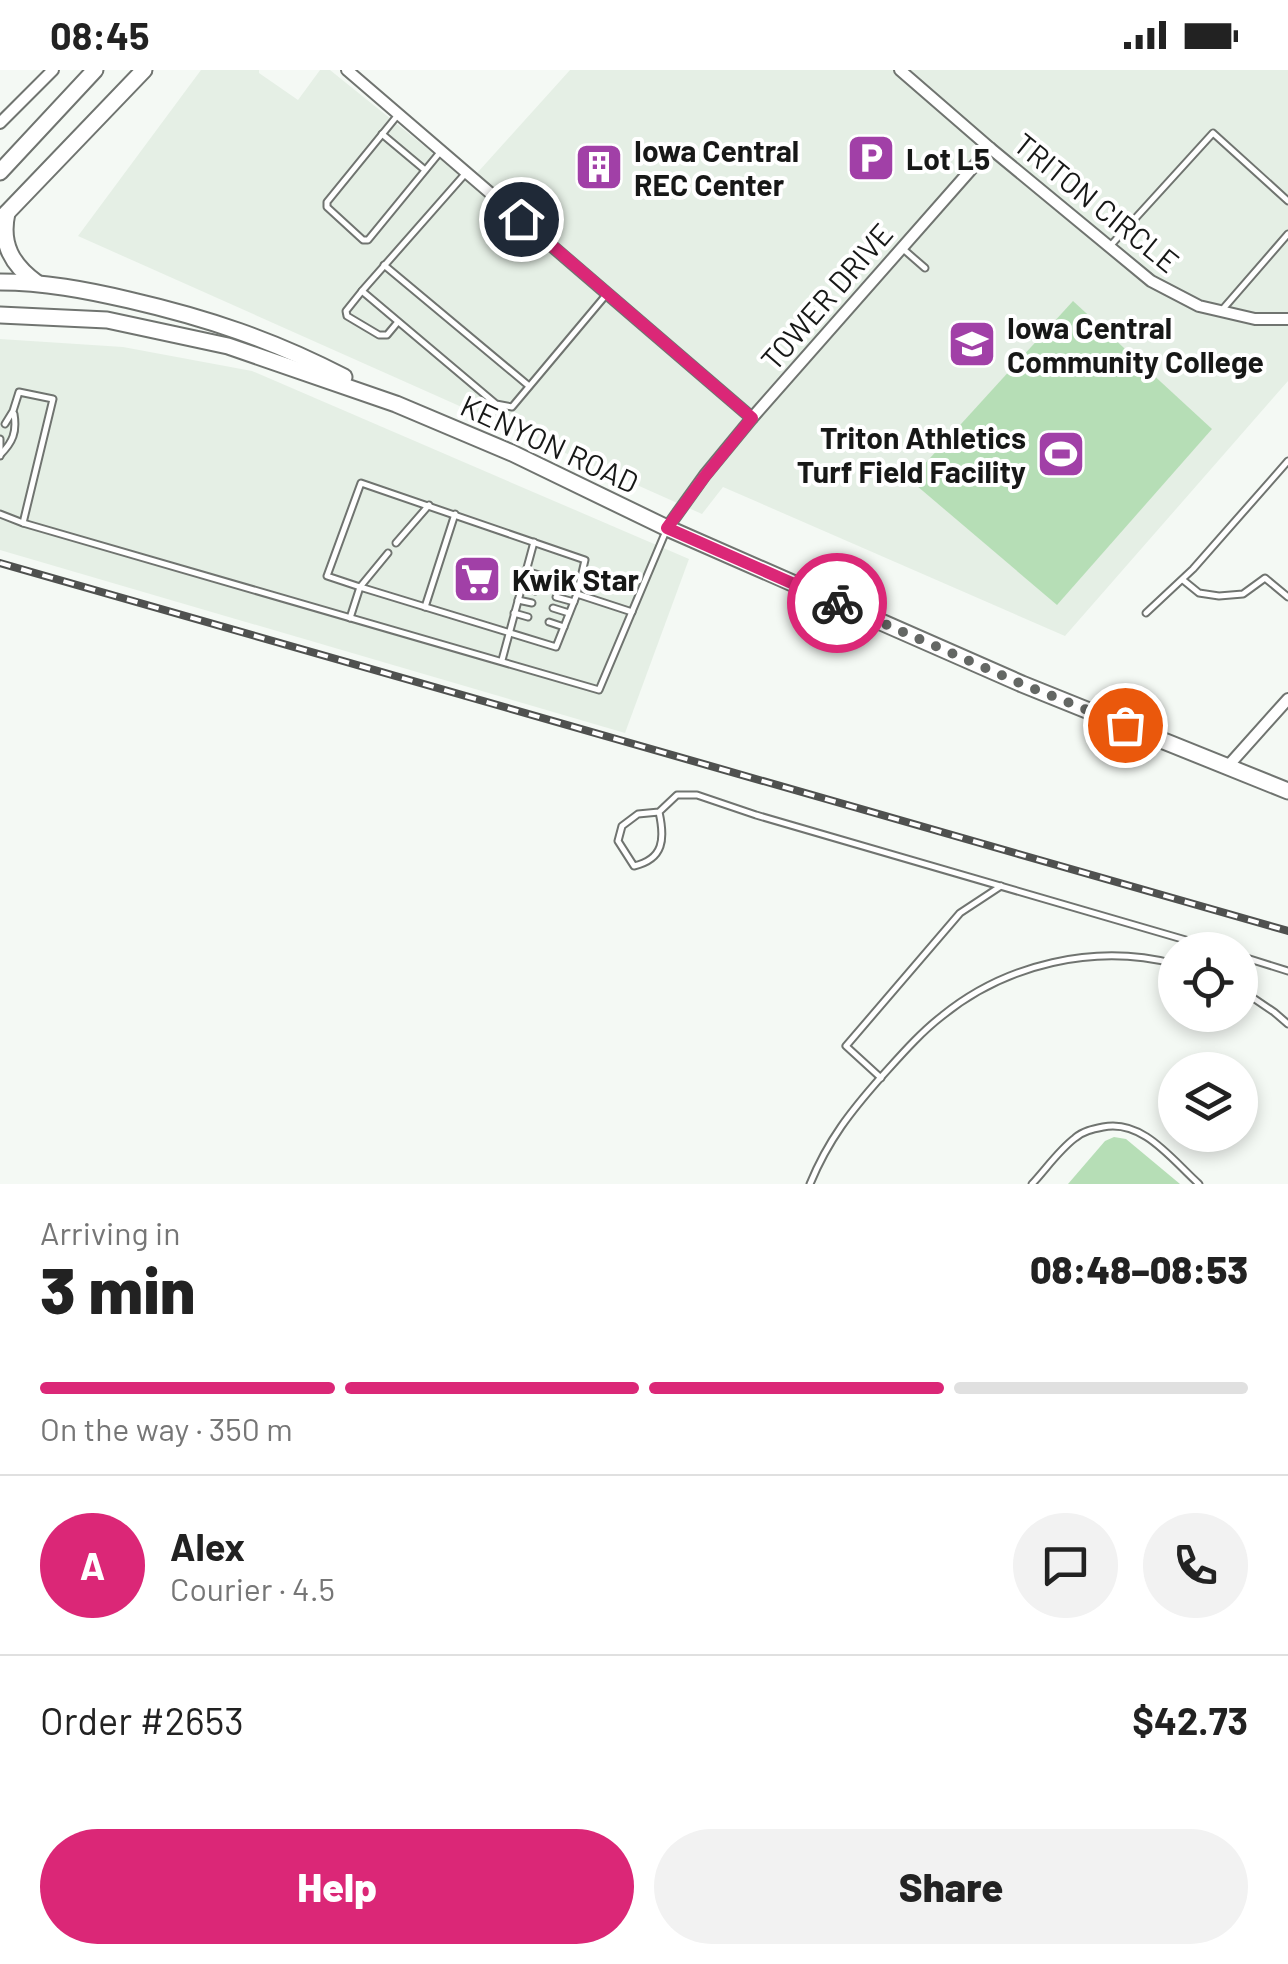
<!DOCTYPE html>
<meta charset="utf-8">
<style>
body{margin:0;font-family:Barlow,sans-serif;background:#f2f2f2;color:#222;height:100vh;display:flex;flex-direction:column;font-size:38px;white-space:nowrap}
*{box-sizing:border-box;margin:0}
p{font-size:32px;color:#767676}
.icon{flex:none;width:55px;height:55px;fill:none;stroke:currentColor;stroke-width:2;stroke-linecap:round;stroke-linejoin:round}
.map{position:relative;height:1114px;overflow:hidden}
.sheet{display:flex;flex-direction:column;background:#fff;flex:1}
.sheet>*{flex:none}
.tools{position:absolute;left:1158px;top:862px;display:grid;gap:20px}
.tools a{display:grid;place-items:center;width:100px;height:100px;border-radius:50%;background:#fff;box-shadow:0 5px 15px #0003;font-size:50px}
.pin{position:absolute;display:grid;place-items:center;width:85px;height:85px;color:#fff;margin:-42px;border:5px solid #fff;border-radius:50%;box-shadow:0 2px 10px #0007}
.courier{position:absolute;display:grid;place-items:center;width:100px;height:100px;margin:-50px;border:8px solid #db2777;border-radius:50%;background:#fff;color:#222;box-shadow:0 2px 12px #0007}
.overview em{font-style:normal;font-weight:800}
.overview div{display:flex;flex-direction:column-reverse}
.overview{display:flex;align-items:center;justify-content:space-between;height:170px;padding:0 40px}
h1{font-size:65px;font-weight:800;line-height:75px}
.bar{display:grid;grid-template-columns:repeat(4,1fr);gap:15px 10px;align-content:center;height:120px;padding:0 40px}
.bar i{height:12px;border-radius:8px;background:#e0e0e0}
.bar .selected{background:#db2777}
.bar p{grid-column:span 4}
.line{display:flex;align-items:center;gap:25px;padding:0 40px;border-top:2px solid #e0e0e0}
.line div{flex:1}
.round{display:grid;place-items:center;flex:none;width:105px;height:105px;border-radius:52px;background:#f2f2f2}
.primary-button{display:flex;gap:20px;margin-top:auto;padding:20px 40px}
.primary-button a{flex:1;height:115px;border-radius:60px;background:#db2777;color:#fff;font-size:40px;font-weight:800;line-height:115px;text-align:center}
.primary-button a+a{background:#f2f2f2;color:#222}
.status{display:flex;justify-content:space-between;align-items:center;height:70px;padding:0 50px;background:#fff;direction:ltr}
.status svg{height:28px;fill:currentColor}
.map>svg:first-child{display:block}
.built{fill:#e5efe5}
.green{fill:#b6deb6}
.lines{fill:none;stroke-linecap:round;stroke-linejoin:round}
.service-casing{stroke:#707470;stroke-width:9}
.minor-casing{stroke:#707470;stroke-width:14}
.primary-casing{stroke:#707470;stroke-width:19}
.service{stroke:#fff;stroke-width:5}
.minor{stroke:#fff;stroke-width:10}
.primary{stroke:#fff;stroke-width:15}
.rail-casing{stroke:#4f514f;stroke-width:8}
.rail{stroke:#fff;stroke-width:4;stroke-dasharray:11;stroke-linecap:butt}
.done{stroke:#646764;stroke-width:10;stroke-dasharray:0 18}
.route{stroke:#db2777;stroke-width:12}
.labels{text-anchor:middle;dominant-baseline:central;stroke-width:8;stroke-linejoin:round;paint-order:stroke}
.poi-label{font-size:30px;font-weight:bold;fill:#171817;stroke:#fff;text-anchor:start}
.street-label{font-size:30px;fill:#171817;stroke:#fff}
</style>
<div class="status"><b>08:45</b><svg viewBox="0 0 49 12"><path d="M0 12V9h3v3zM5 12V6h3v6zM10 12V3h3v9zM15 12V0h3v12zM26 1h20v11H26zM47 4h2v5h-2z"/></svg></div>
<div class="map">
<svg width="1288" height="1114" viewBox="0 0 1288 1114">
<rect width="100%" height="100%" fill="#f4f9f4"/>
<g class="built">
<path d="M201 0H259V3L298 30 320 0H330L469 112 570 0H1288V311L1065 566 723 417 702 444 78 166Z"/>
<path d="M0 269 123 277 252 301 689 489 625 663 0 480Z"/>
</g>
<g class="green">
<path d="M1073 231 1212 359 1057 535 910 410Z"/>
<path d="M1114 1067 1126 1069 1180 1114H1068L1105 1071Z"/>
</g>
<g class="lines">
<g class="service-casing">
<g id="service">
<path d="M397 46 327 132V137L363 170H368L441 81"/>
<path d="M382 64 425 100"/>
<path d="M465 104 362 221 496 334 512 337 606 225"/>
<path d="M1111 175 1213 63 1288 131"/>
<path d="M902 178 925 198"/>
<path d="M384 195 529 316"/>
<path d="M362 221 346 241 347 246 379 265H387L397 253"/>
<path d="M1222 240 1288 164"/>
<path d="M5 354 13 341 19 322 53 329 23 453"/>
<path d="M0 369V386"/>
<path d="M0 385C13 372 17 362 14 344"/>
<path d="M0 444 23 453 599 620 666 461"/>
<path d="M396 473 429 435"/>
<path d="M388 483 360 517 327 506 361 413 585 490 577 524"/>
<path d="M526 501 539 505"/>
<path d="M1183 510 1199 523 1219 526 1243 524 1265 508 1288 527"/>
<path d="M560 511 579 517"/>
<path d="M521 517 535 521"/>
<path d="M556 527 574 532"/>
<path d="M518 530 532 533"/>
<path d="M425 537 455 444"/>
<path d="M553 538 569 543"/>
<path d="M514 543 528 547"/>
<path d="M1146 543 1193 499 1288 391"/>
<path d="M350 548 360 517 556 577 577 524 632 542"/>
<path d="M549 552 564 557"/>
<path d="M502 590 534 472"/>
<path d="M659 742C665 769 664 789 634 796L618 771 622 756 638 744 659 742 677 725H697L756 745 1220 880"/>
<path d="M1240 886 1288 901"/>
<path d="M1240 919 1274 942 1288 954"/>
<path d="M881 1008 846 976 960 843 1001 816"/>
<path d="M810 1114C828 1070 851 1041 882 1006 901 985 920 963 942 946 1006 894 1095 873 1175 894"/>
<path d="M1032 1114C1046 1099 1059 1080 1075 1068 1083 1061 1093 1059 1103 1057 1143 1049 1172 1090 1199 1114"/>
</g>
</g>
<g class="minor-casing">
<g id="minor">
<path d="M347 0 752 348"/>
<path d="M900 0 990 78 1151 211 1199 236 1255 249H1288"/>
<path d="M0 53 53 0"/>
<path d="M667 458 705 405 752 348 990 78"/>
<path d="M1228 696 1288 629"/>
</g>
</g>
<g class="primary-casing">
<g id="primary">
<path d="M0 102 95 0"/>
<path d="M7 143C0 174 12 195 37 213"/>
<path d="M0 150 144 0"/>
<path d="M0 212C44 212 86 220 129 230 207 248 273 270 344 307"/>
<path d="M0 245 107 250 228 276 396 334 512 383 667 458 1022 614 1288 721"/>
</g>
</g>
<use href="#service" class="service"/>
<use href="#minor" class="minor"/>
<use href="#primary" class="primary"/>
<g class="rail-casing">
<path id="rail" d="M0 493 1288 861"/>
</g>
<use href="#rail" class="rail"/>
</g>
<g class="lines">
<path class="done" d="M837 533 1022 614 1125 655"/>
<path class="route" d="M521 149 752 348 705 406 667 458 837 533"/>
</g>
<defs>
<g id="parking-square" transform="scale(2.5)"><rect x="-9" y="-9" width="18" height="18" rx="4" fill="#a140a7" stroke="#fff"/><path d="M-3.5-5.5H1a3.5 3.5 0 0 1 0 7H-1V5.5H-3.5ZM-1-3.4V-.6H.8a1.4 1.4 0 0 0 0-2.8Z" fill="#fff"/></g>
<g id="building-square" transform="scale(2.5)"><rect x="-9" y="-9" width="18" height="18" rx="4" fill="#a140a7" stroke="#fff"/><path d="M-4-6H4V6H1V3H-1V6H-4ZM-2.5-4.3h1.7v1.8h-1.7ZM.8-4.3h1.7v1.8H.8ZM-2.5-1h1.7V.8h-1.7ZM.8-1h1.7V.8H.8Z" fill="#fff"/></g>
<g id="university-square" transform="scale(2.5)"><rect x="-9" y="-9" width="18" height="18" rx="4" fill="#a140a7" stroke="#fff"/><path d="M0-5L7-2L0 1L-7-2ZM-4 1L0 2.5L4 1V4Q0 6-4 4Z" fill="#fff"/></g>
<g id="stadium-square" transform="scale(2.5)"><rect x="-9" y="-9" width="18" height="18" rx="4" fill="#a140a7" stroke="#fff"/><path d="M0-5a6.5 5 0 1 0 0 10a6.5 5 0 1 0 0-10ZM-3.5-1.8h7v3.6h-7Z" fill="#fff"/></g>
<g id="supermarket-square" transform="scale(2.5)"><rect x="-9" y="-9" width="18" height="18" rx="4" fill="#a140a7" stroke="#fff"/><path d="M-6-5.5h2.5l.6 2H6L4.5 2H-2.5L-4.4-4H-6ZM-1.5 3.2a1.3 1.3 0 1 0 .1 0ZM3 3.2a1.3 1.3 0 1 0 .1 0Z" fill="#fff"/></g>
</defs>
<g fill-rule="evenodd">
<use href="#parking-square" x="871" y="88"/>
<use href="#building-square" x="599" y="97"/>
<use href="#university-square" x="972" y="274"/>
<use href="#stadium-square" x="1061" y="384"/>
<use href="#supermarket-square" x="477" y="509"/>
</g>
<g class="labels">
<g class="poi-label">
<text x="634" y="80">Iowa Central<tspan x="634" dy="34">REC Center</tspan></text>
<text x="906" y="88">Lot L5</text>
<text x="1007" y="257">Iowa Central<tspan x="1007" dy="34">Community College</tspan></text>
<text x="1026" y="367" text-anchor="end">Triton Athletics<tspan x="1026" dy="34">Turf Field Facility</tspan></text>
<text x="512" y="509">Kwik Star</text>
</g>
<g class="street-label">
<text transform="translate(1097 132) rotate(39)">TRITON CIRCLE</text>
<text transform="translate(826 226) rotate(-49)">TOWER DRIVE</text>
<text transform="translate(550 373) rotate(25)">KENYON ROAD</text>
</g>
</g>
</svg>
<div class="tools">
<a><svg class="icon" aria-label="locate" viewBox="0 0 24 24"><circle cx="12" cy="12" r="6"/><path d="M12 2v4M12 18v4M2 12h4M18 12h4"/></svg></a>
<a><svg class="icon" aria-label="layers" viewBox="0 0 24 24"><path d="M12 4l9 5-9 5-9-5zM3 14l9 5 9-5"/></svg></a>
</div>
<div class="pin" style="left:1125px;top:655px;background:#ea580c"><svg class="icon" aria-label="bag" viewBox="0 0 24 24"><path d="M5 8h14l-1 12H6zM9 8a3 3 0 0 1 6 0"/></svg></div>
<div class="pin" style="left:521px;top:149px;background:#1f2937"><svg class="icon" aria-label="home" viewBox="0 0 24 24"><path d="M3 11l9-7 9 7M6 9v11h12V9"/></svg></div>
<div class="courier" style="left:837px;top:533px"><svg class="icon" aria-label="bike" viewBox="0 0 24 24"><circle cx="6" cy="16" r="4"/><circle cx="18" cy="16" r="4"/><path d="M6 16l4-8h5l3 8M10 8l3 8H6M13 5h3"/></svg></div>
</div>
<section class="sheet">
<div class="overview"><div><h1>3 min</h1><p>Arriving in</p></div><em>08:48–08:53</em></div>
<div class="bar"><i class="selected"></i><i class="selected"></i><i class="selected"></i><i></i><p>On the way · 350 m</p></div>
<div class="line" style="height:180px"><b class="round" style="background:#db2777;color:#fff">A</b><div><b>Alex</b><p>Courier · 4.5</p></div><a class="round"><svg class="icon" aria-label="chat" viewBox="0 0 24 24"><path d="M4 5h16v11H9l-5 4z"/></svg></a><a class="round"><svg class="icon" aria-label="phone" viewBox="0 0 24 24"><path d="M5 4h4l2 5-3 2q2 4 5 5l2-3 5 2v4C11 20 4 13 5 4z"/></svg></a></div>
<div class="line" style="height:130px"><div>Order #2653</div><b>$42.73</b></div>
<div class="primary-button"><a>Help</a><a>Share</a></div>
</section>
